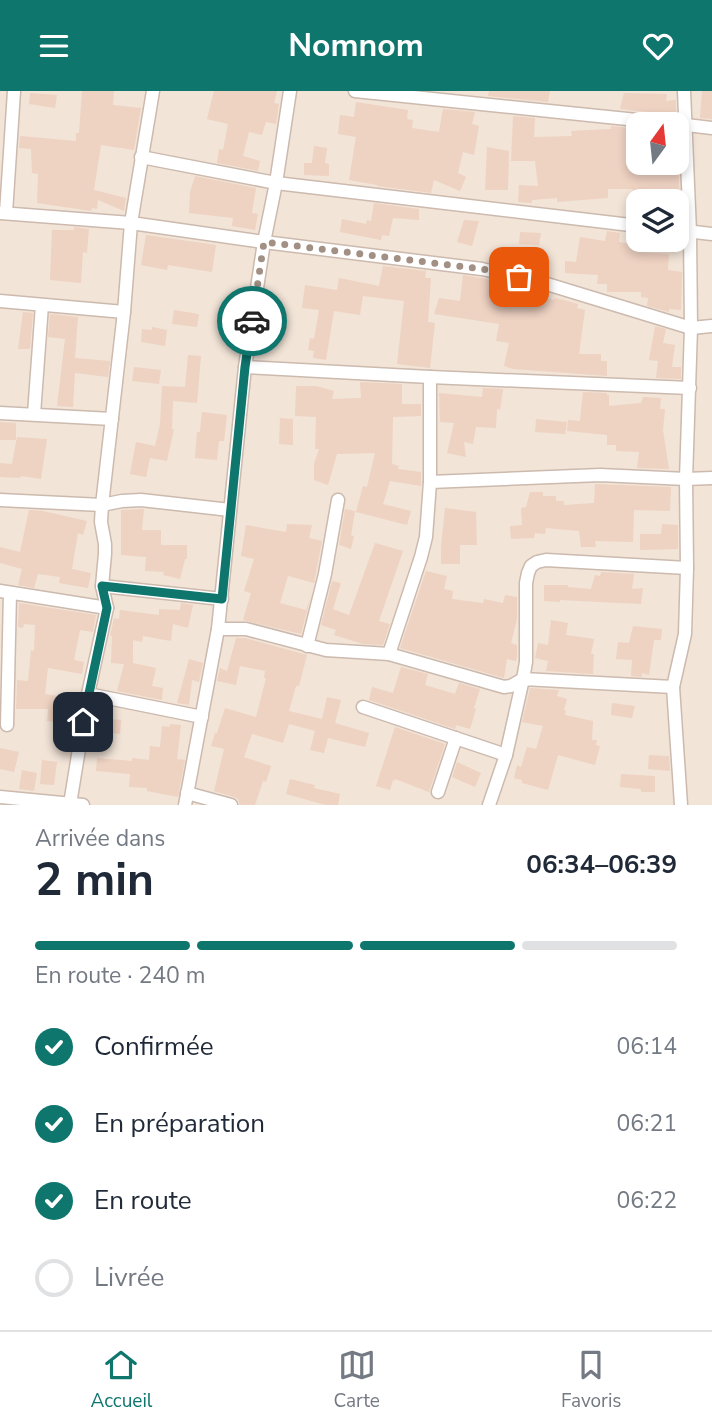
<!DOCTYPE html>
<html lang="fr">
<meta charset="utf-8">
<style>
body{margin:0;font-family:"Nunito Sans",sans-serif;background:#f2f2f3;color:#1f2937;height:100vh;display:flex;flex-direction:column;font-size:26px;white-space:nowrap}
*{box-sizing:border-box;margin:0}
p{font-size:23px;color:#747a83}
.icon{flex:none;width:38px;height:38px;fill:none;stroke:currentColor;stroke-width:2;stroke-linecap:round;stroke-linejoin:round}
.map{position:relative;height:714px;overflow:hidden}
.drawer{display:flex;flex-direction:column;background:#fff;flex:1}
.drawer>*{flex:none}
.needle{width:46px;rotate:15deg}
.controls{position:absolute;left:626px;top:21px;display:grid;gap:14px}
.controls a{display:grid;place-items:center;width:63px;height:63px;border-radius:14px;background:#fff;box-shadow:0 4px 10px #0003;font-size:35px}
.pin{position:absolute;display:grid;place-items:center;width:60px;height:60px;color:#fff;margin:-30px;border-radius:14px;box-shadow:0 4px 10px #0006}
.courier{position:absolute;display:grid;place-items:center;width:70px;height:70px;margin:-35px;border:5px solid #0f766e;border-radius:50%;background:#fff;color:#222;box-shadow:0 2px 9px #0007}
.head em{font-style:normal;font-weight:700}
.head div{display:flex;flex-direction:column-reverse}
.head{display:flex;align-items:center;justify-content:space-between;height:119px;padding:0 35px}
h1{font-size:46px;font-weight:700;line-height:52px}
.bar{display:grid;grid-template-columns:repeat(4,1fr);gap:10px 7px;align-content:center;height:84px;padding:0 35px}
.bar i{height:9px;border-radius:5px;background:#e0e1e3}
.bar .selected{background:#0f766e}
.bar p{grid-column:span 4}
ol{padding:0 35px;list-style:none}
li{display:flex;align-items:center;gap:21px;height:77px}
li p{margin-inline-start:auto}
li .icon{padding:7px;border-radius:50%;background:#0f766e;color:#fff;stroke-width:4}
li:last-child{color:#747a83}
li i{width:38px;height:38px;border:4px solid #e0e1e3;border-radius:50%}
header{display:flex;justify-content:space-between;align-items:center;height:91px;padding:0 35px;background:#0f766e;color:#fff;font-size:32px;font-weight:700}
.tab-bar{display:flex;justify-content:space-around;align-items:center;height:98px;border-top:2px solid #e0e1e3;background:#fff;font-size:19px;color:#747a83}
.tab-bar a{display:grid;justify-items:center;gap:4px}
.tab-bar .selected{color:#0f766e}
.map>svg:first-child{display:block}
.residential{fill:#f2e4d7;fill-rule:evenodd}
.building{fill:#eed2c2}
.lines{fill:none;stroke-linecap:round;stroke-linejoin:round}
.street-casing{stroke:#ccbaaf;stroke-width:15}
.street{stroke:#fff;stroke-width:12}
.done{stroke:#a29084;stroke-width:7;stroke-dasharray:0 12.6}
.route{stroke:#0f766e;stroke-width:9}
</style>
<header><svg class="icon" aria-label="menu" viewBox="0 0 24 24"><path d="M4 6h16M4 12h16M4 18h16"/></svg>Nomnom<svg class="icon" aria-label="heart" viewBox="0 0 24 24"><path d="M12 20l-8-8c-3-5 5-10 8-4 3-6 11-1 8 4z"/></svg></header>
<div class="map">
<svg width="712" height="714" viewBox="0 0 712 714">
<rect width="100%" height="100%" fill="#fbf3e8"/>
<path class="residential" d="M0 0H712V714H0ZM639 33H677V72H639ZM639 110H677V149H639Z"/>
<g class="building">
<path d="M82 0H114L113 14 141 17 134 59 101 54 94 99 126 107 124 120 98 109 97 118 92 117 91 120 37 112 38 83 32 82 31 58 19 57 20 45 76 50V42H79Z"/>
<path d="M214 0H277L274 12 279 13 276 33 266 31 262 44 249 41 243 65 260 70 258 80 217 72 219 58 223 59 228 33 207 28Z"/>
<path d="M489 0H550L548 11 488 5Z"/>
<path d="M702 0H712V28L700 27Z"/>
<path d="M30 2 57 4 55 17 29 13Z"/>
<path d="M624 2 667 3 666 10 676 9V24L620 18Z"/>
<path d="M356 11 408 19 407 28 413 29 412 37 439 41 443 18 475 21 472 33 479 35 474 64 463 61 458 82 466 86 460 100 434 89 431 102 377 95V94L349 89 356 46 338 43 340 24 354 26Z"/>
<path d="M513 25 535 27 534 46 572 45 571 40 611 38V35L638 38V44H628L638 72H678L680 110H631L633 98H608V107L557 111V107L532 109V112L518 111 519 94 538 95 535 70H511Z"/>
<path d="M314 55 327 57 325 72 329 73V85L304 84V72H312Z"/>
<path d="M487 56 509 60 508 99H485Z"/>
<path d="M195 85 256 97 252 122 258 123 255 139 232 135 233 127 189 122 190 101Z"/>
<path d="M374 112 419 118V129L393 127 389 145 382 144 381 149 340 141 342 128 366 133 367 129 371 130Z"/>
<path d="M464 129 479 130 472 155 457 151Z"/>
<path d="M74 136 89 138 87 162 83 161 81 192 50 189 52 139H74Z"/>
<path d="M607 140 620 142 619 151 642 155 641 161 669 163 668 179 682 181 681 219 669 218V221L647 215 648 207 641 206V201H607V193H597L598 184 565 182V170L576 171 580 146 605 150Z"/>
<path d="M520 141 541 142 539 154 519 153Z"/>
<path d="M146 144 216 154 212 181 168 174 167 179 141 174Z"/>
<path d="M383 175 426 180 425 187H431L428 231 435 232 430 277 397 273 404 210 363 205 360 224 334 220 326 269 313 267 314 260 308 259 310 247 314 248 319 219 302 217 305 194 337 199 339 187 379 195Z"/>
<path d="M463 184 481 187 535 198 531 200H533V203L553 209 556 207 578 213 577 217 585 219 579 263H601V270H607V285L513 278 504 275 509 252 496 250 499 233 434 223 439 207 460 210Z"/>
<path d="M174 219 199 223 197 236 172 233Z"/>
<path d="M23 221 33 222 30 258H18Z"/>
<path d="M50 223 78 226 75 267 110 270 108 286 75 282 73 316 57 315 65 248 48 246Z"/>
<path d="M655 235 666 238 663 252 675 254 672 276H681V288L656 287 658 270 649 269Z"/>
<path d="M152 236 167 239 165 255 141 251 142 238 152 239Z"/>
<path d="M188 264 201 265 197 312 173 310 172 338H174L167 370 150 367 146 386 130 383 136 351 155 355 160 333 162 295 185 296Z"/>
<path d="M134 276 161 279 159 293 132 290Z"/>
<path d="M360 291 402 293V313H421V325L393 326 392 373 399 375 398 378 421 381V395L390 390 383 413 411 420 407 434 356 421 363 395 367 396 375 362 337 363 328 394 314 389V373L319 358H315L316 326 295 325 296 295H316L334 300 332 308 361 307Z"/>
<path d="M483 297 503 298 500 319 497 318 496 337 476 336 473 353 464 351 466 366 447 362 454 332 440 331 439 302 482 306Z"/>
<path d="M583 301 607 302V304H609V315L641 312 643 306 661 307 660 318H665L663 339 669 378 637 377 639 361 616 360V354H607V344L567 340 568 329 580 330Z"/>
<path d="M202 321 227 324 224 350H219L217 369 195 367 197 341H200Z"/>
<path d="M280 327 293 328V354L279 353Z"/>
<path d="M536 328 567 331 565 343 535 341Z"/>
<path d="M0 331 16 332V349H0Z"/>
<path d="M17 346 47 348 41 388 21 385 20 387 0 386V372L12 373Z"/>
<path d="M595 393 671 396 670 420 634 419 633 451 595 450 596 456H581L579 440 546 437 545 443 535 442 534 447 511 448 510 435 522 434 521 417 526 416 530 401H543V405H556V410H564V414L594 412Z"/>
<path d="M445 417 476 421 477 454H460V473H441V455Z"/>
<path d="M144 418 142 439H161V454H187V468H185L180 488 163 484 164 481 145 480 146 466 121 464V419Z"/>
<path d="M345 418 355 420 351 444 354 445 351 458 339 454Z"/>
<path d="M29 419 43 420 87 430 83 444 78 442 72 478 91 482 88 497 59 492 60 486 38 483 34 497 18 494 22 478 0 472V456L20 461Z"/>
<path d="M287 433 312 434 309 447 322 450 314 492 288 485 280 512 306 519 311 505 301 543 243 529 251 502 244 500 254 468 241 465 246 434 286 441Z"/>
<path d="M662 433 678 434V458L640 459V443H661Z"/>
<path d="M375 452 403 460 379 530 390 533 383 554 363 553 334 544 336 539 321 534 332 490 341 492 333 518 349 524Z"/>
<path d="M426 480 447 485 444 498 453 500 452 508 483 512 484 508 503 512 505 504 517 506V528L511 552 517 554V565L516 570 507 568 504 587 400 557Z"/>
<path d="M601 481 634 483 632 498 643 497 641 513 560 509V511L544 510V494H568V496L591 498 595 484 600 485Z"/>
<path d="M19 512 96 524 93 541 80 539 74 569 84 571 82 583 48 577 45 603 78 608 76 621 65 619 64 632 47 630 48 618H16L17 589 28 590 31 559 34 560 35 534 24 533 23 537 18 536Z"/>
<path d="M181 512 193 514 188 537 173 533 171 550 143 545 142 551 133 549V572L156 577 152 595 163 597 162 609 117 600 124 573 111 572 112 545H110L114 527 119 528 120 519 159 524V518L180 519Z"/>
<path d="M551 529 568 532 566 544 594 548 591 563H594L593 583 546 580 548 570 535 567 538 552 548 554Z"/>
<path d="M633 535 662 538 661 549H654L649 584 642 582V586L631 585 632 569 616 568 618 551 629 552Z"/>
<path d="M236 547H245L307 564 299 595H296L289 620 322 628 327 606 341 609 335 632 369 642 365 656 328 647 324 662 310 659 315 640 289 633 283 652 252 643 244 666 271 675 266 691 263 690 255 714H240L238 708 234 706 214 700 224 658 211 655 215 642H217L225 617 256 626 266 587H264L265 580 240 575 236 594 217 590 220 577 227 580Z"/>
<path d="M189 568 203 572 199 591 192 589 189 614 177 612Z"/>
<path d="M401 576 428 583 425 594 455 603 459 592 480 598 474 617 476 618 470 638 456 634 455 638 369 609 372 596 393 602Z"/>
<path d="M530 597 559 599 557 605 567 608 564 619 566 620 565 624 593 630 592 649H597L596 654 600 655 595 674 558 664 548 699 522 692V689L514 687 517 674 521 676 527 656 536 658 543 635 522 631Z"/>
<path d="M612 612 635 615 632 627 611 624Z"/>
<path d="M100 627 121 629 120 643 99 641Z"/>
<path d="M170 633 181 634 177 668 185 669 178 706 147 700V697L129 696 130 683 96 680 97 667 132 670V667L149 669 150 655 160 656 162 635 169 636Z"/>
<path d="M395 636 445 653 429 701 395 688V690L393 689 390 699 376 695Z"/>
<path d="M0 657 19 661 14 681 0 678Z"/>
<path d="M649 664 669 665 670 680 648 678Z"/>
<path d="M42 669 57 671 54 694 40 693Z"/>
<path d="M457 671 481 682 475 696 452 686Z"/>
<path d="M22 679 37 682 34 700 19 698Z"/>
<path d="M621 683 655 685V701H641V698L620 696Z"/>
<path d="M290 688 315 694 314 697 340 703 338 714H326L286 703Z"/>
</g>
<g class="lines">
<g class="street-casing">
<g id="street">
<path d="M355 0 676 33"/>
<path d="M678 33 712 37"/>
<path d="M141 66 276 92 639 135"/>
<path d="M0 122 131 132 264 151 482 178 537 190 691 237 712 235"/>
<path d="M6 122 14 0"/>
<path d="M677 139 712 143"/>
<path d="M0 210 124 221"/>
<path d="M245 276 430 286 690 297"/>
<path d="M0 322 112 328"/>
<path d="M34 323 42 214"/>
<path d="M430 391 600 384 686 388 712 387"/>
<path d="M0 409 102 414 122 410 141 409 230 419"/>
<path d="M102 495 222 508"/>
<path d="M0 500 107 517"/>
<path d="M218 538H246L326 559 389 563 504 596 511 595 523 588 526 571V492L528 482 531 475 537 471 546 469 687 477"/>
<path d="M307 555 325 483 338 409"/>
<path d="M389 563 421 466 426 446 430 391V286"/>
<path d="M673 596 681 714"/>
<path d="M88 603 202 626"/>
<path d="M363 616 506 664"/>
<path d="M7 634 10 502"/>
<path d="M438 701 456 647"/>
<path d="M187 702 231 714"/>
<path d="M0 706 83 714"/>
<path d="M70 713 88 603 107 517 102 495 105 463V453L101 431 102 414 124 221 131 132 153 0"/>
<path d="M185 714 218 538 245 276 264 151 276 92 290 0"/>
<path d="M489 714 506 664 523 588 673 596 685 543 687 477 686 388 691 237 690 141 684 0"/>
</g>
</g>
<use href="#street" class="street"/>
</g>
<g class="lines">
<path class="done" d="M252 230 264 151 482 178 519 186"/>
<path class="route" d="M83 631 107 517 102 495 222 508 245 276 252 230"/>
</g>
</svg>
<div class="controls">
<a><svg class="needle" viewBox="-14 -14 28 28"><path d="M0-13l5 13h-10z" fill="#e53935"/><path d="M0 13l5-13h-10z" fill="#747a83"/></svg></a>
<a><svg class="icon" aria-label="layers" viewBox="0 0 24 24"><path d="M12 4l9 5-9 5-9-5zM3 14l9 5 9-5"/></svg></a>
</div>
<div class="pin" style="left:519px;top:186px;background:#ea580c"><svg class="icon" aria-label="bag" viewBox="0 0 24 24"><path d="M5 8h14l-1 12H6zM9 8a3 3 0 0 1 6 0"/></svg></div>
<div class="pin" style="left:83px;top:631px;background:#1f2937"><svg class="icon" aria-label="home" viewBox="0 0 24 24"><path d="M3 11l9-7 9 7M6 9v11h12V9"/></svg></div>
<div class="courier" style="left:252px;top:230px"><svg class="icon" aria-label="car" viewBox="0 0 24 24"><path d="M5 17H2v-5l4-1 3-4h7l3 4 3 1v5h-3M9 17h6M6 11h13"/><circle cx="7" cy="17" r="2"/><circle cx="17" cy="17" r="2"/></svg></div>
</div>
<section class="drawer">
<div class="head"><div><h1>2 min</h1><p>Arrivée dans</p></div><em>06:34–06:39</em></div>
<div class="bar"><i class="selected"></i><i class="selected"></i><i class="selected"></i><i></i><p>En route · 240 m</p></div>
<ol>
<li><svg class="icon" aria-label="check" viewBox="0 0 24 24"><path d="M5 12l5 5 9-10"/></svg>Confirmée<p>06:14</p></li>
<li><svg class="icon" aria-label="check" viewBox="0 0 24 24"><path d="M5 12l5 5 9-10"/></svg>En préparation<p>06:21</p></li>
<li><svg class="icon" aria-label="check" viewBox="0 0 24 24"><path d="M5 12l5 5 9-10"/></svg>En route<p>06:22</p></li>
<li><i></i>Livrée</li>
</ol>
</section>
<nav class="tab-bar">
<a class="selected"><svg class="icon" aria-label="home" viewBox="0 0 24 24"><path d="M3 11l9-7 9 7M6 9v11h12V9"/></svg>Accueil</a>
<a><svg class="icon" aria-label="map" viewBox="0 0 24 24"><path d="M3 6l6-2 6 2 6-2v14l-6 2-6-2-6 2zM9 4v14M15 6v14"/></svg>Carte</a>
<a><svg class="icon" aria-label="saved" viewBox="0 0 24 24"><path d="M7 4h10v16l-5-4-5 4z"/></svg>Favoris</a>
</nav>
